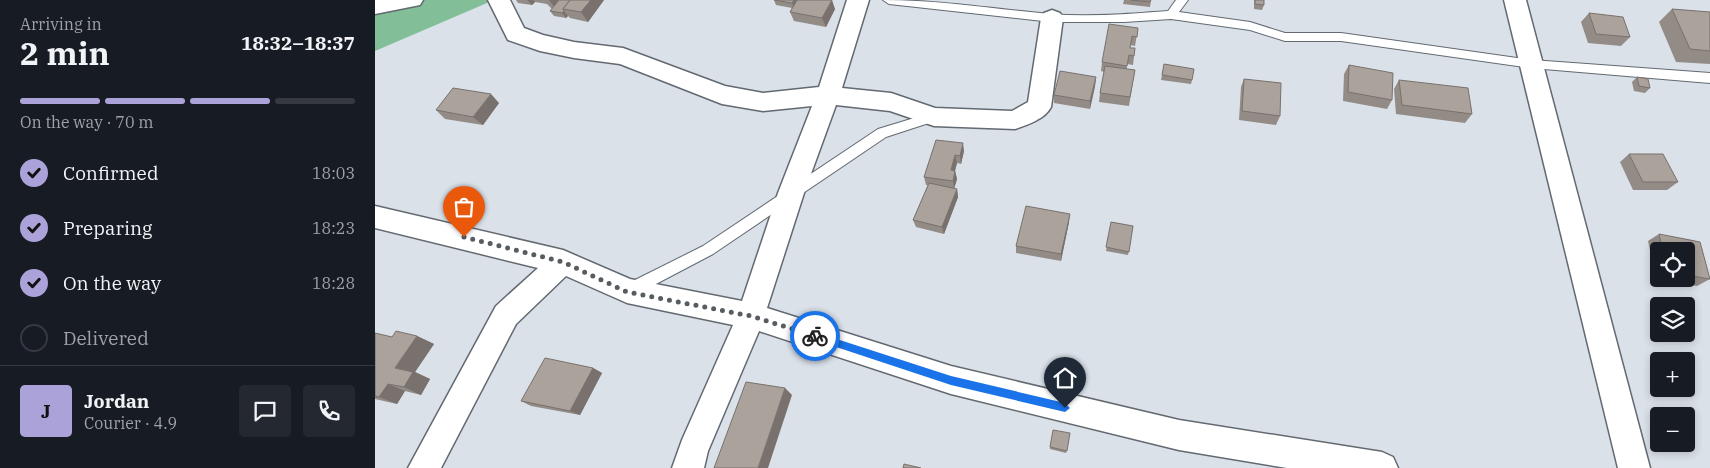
<!DOCTYPE html>
<meta charset="utf-8">
<style>
body{margin:0;font-family:"IBM Plex Serif",serif;background:#242831;color:#f1f3f6;height:100vh;display:flex;flex-direction:column;font-size:19px;white-space:nowrap}
*{box-sizing:border-box;margin:0}
p{font-size:16px;color:#9ea1a6}
.icon{flex:none;width:28px;height:28px;fill:none;stroke:currentColor;stroke-width:2;stroke-linecap:round;stroke-linejoin:round}
.map{position:relative;flex:1;overflow:hidden}
.drawer{display:flex;flex-direction:column;background:#171b24;width:375px}
.drawer>*{flex:none}
.buttons{position:absolute;left:1275px;top:242px;display:grid;gap:10px}
.buttons a{display:grid;place-items:center;width:45px;height:45px;border-radius:5px;background:#171b24;box-shadow:0 2px 8px #0003;font-size:25px}
.pin{position:absolute;display:grid;place-items:center;width:42px;height:42px;color:#fff;margin:-51px -21px;border-radius:50% 50% 50% 0;rotate:-45deg;box-shadow:0 0 5px #0007}
.pin .icon{rotate:45deg}
.courier{position:absolute;display:grid;place-items:center;width:50px;height:50px;margin:-25px;border:4px solid #1a73e8;border-radius:50%;background:#fff;color:#222;box-shadow:0 1px 6px #0007}
.head em{font-style:normal;font-weight:700}
.head div{display:flex;flex-direction:column-reverse}
.head{display:flex;align-items:center;justify-content:space-between;height:85px;padding:0 20px}
h1{font-size:32px;font-weight:700;line-height:38px}
.bar{display:grid;grid-template-columns:repeat(4,1fr);gap:8px 5px;align-content:center;height:60px;padding:0 20px}
.bar i{height:6px;border-radius:4px;background:#363941}
.bar .current{background:#aca2da}
.bar p{grid-column:span 4}
.line{display:flex;align-items:center;gap:12px;padding:0 20px;border-top:1px solid #363941}
.line div{flex:1}
.round{display:grid;place-items:center;flex:none;width:52px;height:52px;border-radius:5px;background:#242831}
ol{padding:0 20px;list-style:none}
li{display:flex;align-items:center;gap:15px;height:55px}
li p{margin-inline-start:auto}
li .icon{padding:5px;border-radius:50%;background:#aca2da;color:#111;stroke-width:4}
li:last-child{color:#9ea1a6}
li i{width:28px;height:28px;border:2px solid #363941;border-radius:50%}
main{display:flex;flex:1;min-height:0}
.map>svg:first-child{display:block}
.green{fill:#82be97}
.lines{fill:none;stroke-linecap:round;stroke-linejoin:round}
.lane-casing{stroke:#626970;stroke-width:2}
.street-casing{stroke:#626970;stroke-width:3}
.lane{fill:#fff;fill-rule:evenodd}
.street{fill:#fff;fill-rule:evenodd}
.wall{fill:#938b86}
.shaded-wall{fill:#78716d}
.building{fill:#aba29c;stroke:#78716d}
.route{fill:#1a73e8}
.done{stroke:#575c60;stroke-width:5;stroke-dasharray:0 9}
</style>
<main>
<section class="drawer">
<div class="head"><div><h1>2 min</h1><p>Arriving in</p></div><em>18:32–18:37</em></div>
<div class="bar"><i class="current"></i><i class="current"></i><i class="current"></i><i></i><p>On the way · 70 m</p></div>
<ol>
<li><svg class="icon" aria-label="check" viewBox="0 0 24 24"><path d="M5 12l5 5 9-10"/></svg>Confirmed<p>18:03</p></li>
<li><svg class="icon" aria-label="check" viewBox="0 0 24 24"><path d="M5 12l5 5 9-10"/></svg>Preparing<p>18:23</p></li>
<li><svg class="icon" aria-label="check" viewBox="0 0 24 24"><path d="M5 12l5 5 9-10"/></svg>On the way<p>18:28</p></li>
<li><i></i>Delivered</li>
</ol>
<div class="line" style="height:90px"><b class="round" style="background:#aca2da;color:#111">J</b><div><b>Jordan</b><p>Courier · 4.9</p></div><a class="round"><svg class="icon" aria-label="chat" viewBox="0 0 24 24"><path d="M4 5h16v11H9l-5 4z"/></svg></a><a class="round"><svg class="icon" aria-label="phone" viewBox="0 0 24 24"><path d="M5 4h4l2 5-3 2q2 4 5 5l2-3 5 2v4C11 20 4 13 5 4z"/></svg></a></div>
</section>
<div class="map">
<svg width="1335" height="468" viewBox="0 0 1335 468">
<rect width="100%" height="100%" fill="#dae1e9"/>
<path class="green" d="M0 0H119L0 51Z"/>
<g class="lines">
<g class="lane-casing">
<g id="lane">
<path d="M508 0C565 0 619 9 675 14 714 17 754 14 793 11L801 0H813L804 12 875 22 910 33H966L1157 60 1335 73V83L1157 68 966 41H910L875 30 796 19 749 22H677L514 4Z"/>
<path d="M559 112 563 114 565 117 563 120 511 137 338 254 260 295 255 296 250 295 248 290 250 285 328 246 503 129Z"/>
</g>
</g>
<g class="street-casing">
<g id="street">
<path d="M0 0H48L45 5 0 14Z"/>
<path d="M113 0H135L149 28 168 35 199 42 248 48 350 86 388 93 444 87 472 0H494L467 88 516 93 560 108 637 111 653 102 666 18 669 13 677 10 685 13 688 18 676 107C670 119 652 125 640 129L559 126 515 111 461 105 429 193 392 308 576 366 804 420 1007 452 1018 457 1023 468H912L804 450 576 394 384 331 333 451 329 468H297L307 440 358 325 252 303 191 276 141 324 66 468H33L121 306 163 268 0 228V206L188 250 255 279 367 301 403 193 437 106 388 111 347 104 245 64 199 58 165 51 133 40Z"/>
<path d="M1129 0H1151L1275 468H1243Z"/>
</g>
</g>
<use href="#lane" class="lane"/>
<use href="#street" class="street"/>
</g>
<g class="wall">
<path d="M141 0H229L213 22 195 18 193 16 191 18 179 16 175 11 177 9 172 4 160 2 157 5 143 3Z"/>
<path d="M399 0 460 9 451 27 419 21 415 12 417 8 401 5Z"/>
<path d="M749 0H776L775 7 748 4Z"/>
<path d="M879 0H889V5L887 10 879 9Z"/>
<path d="M1297 9 1335 12V64L1301 62 1284 22Z"/>
<path d="M1214 13 1255 37 1246 46 1213 43 1206 22Z"/>
<path d="M763 28 760 46 755 45V48H760L758 65 752 64V69L760 70 754 106 724 102 725 93 729 72 726 71 727 62Z"/>
<path d="M789 64 817 80 816 84 786 80Z"/>
<path d="M974 65 1017 100 1012 109 968 101 969 74Z"/>
<path d="M721 77 720 86 715 109 679 103V95Z"/>
<path d="M1262 77 1275 88 1270 93 1259 91 1257 82Z"/>
<path d="M869 79 905 116 901 125 864 120 866 87Z"/>
<path d="M1024 80 1097 114 1090 123 1021 114 1019 89Z"/>
<path d="M124 103 108 125 70 119 61 110Z"/>
<path d="M561 140 589 151 586 164 582 163 580 171 582 179 579 189H582L583 197 569 234 541 227 538 220 553 185H551L549 177Z"/>
<path d="M1254 154 1303 182 1292 190H1258L1245 162Z"/>
<path d="M694 222 686 261 641 253V246Z"/>
<path d="M736 222 758 226 753 255 731 251Z"/>
<path d="M1284 234 1325 242 1335 279 1322 286 1286 279H1311V251H1284V278H1281L1273 241Z"/>
<path d="M0 333 17 337 42 336 59 344 40 372 55 379 46 395 30 391 22 404 0 399Z"/>
<path d="M218 368 227 373 205 415 156 406 146 401Z"/>
<path d="M695 433 691 453 675 449V447Z"/>
</g>
<g class="shaded-wall">
<path d="M152 0H158L160 2 157 5Z"/>
<path d="M174 0H189L181 9Z"/>
<path d="M216 0H229L213 22 206 12Z"/>
<path d="M419 0H423L419 8 417 3Z"/>
<path d="M457 0 460 9 451 27 447 18Z"/>
<path d="M189 11 193 16 191 18 187 13Z"/>
<path d="M721 77 720 86 715 109V101Z"/>
<path d="M116 94 124 103 108 125 98 117Z"/>
<path d="M588 143 589 151 586 164 585 156Z"/>
<path d="M580 155 582 163 578 178 576 170Z"/>
<path d="M580 171 582 179 579 189 578 181Z"/>
<path d="M582 189 583 197 569 234 567 227Z"/>
<path d="M695 214 694 222 686 261V254Z"/>
<path d="M42 336 59 344 40 372 55 379 46 395 29 387 20 368Z"/>
<path d="M218 368 227 373 205 415 195 411Z"/>
<path d="M13 384 30 391 22 404 4 397Z"/>
<path d="M410 388 417 395 393 468H383Z"/>
</g>
<g class="building">
<path d="M184 0H195L188 9 189 11 187 13 175 11Z"/>
<path d="M195 0H216L206 12 188 9Z"/>
<path d="M399 0H419L417 3Z"/>
<path d="M422 0H457L447 18 415 12Z"/>
<path d="M756 0H776L775 2Z"/>
<path d="M880 0H889V5L880 4Z"/>
<path d="M1297 9 1335 12V51L1315 49Z"/>
<path d="M1214 13 1248 17 1255 37 1221 34Z"/>
<path d="M734 24 763 28 762 37 757 36 755 48H760L759 56 754 55 752 66 727 62Z"/>
<path d="M789 64 819 69 817 80 787 75Z"/>
<path d="M974 65 1018 73 1017 100 973 92Z"/>
<path d="M730 66 760 70 755 97 725 93Z"/>
<path d="M685 71 721 77 715 101 679 95Z"/>
<path d="M1262 77 1273 79 1275 88 1264 86Z"/>
<path d="M869 79 906 83 905 116 867 111Z"/>
<path d="M1024 80 1093 88 1097 114 1027 105Z"/>
<path d="M78 88 116 94 98 117 61 110Z"/>
<path d="M561 140 588 143 585 156 580 155 576 170 580 171 578 181 549 177Z"/>
<path d="M1254 154H1288L1303 182H1268Z"/>
<path d="M554 183 582 189 567 227 538 220Z"/>
<path d="M651 206 695 214 686 254 641 246Z"/>
<path d="M736 222 758 226 754 252 731 247Z"/>
<path d="M1284 234 1325 242 1335 279 1311 275V251H1288Z"/>
<path d="M21 331 42 336 20 368 38 372 29 387 13 384 4 397 0 396V333L17 337Z"/>
<path d="M170 358 218 368 195 411 146 401Z"/>
<path d="M371 382 410 388 383 468H339Z"/>
<path d="M678 430 695 433 692 451 675 447Z"/>
<path d="M529 464 546 468H528Z"/>
</g>
<path class="route" d="M440 332 576 376 690 403 695 408 690 412 576 385 437 339 436 336Z"/>
<g class="lines">
<path class="done" d="M89 237 188 262 252 292 376 316 440 336"/>
</g>
</svg>
<div class="buttons">
<a><svg class="icon" aria-label="locate" viewBox="0 0 24 24"><circle cx="12" cy="12" r="6"/><path d="M12 2v4M12 18v4M2 12h4M18 12h4"/></svg></a>
<a><svg class="icon" aria-label="layers" viewBox="0 0 24 24"><path d="M12 4l9 5-9 5-9-5zM3 14l9 5 9-5"/></svg></a>
<a>+</a>
<a>−</a>
</div>
<div class="pin" style="left:89px;top:237px;background:#ea580c"><svg class="icon" aria-label="bag" viewBox="0 0 24 24"><path d="M5 8h14l-1 12H6zM9 8a3 3 0 0 1 6 0"/></svg></div>
<div class="pin" style="left:690px;top:408px;background:#1f2937"><svg class="icon" aria-label="home" viewBox="0 0 24 24"><path d="M3 11l9-7 9 7M6 9v11h12V9"/></svg></div>
<div class="courier" style="left:440px;top:336px"><svg class="icon" aria-label="bike" viewBox="0 0 24 24"><circle cx="6" cy="16" r="4"/><circle cx="18" cy="16" r="4"/><path d="M6 16l4-8h5l3 8M10 8l3 8H6M13 5h3"/></svg></div>
</div>
</main>
